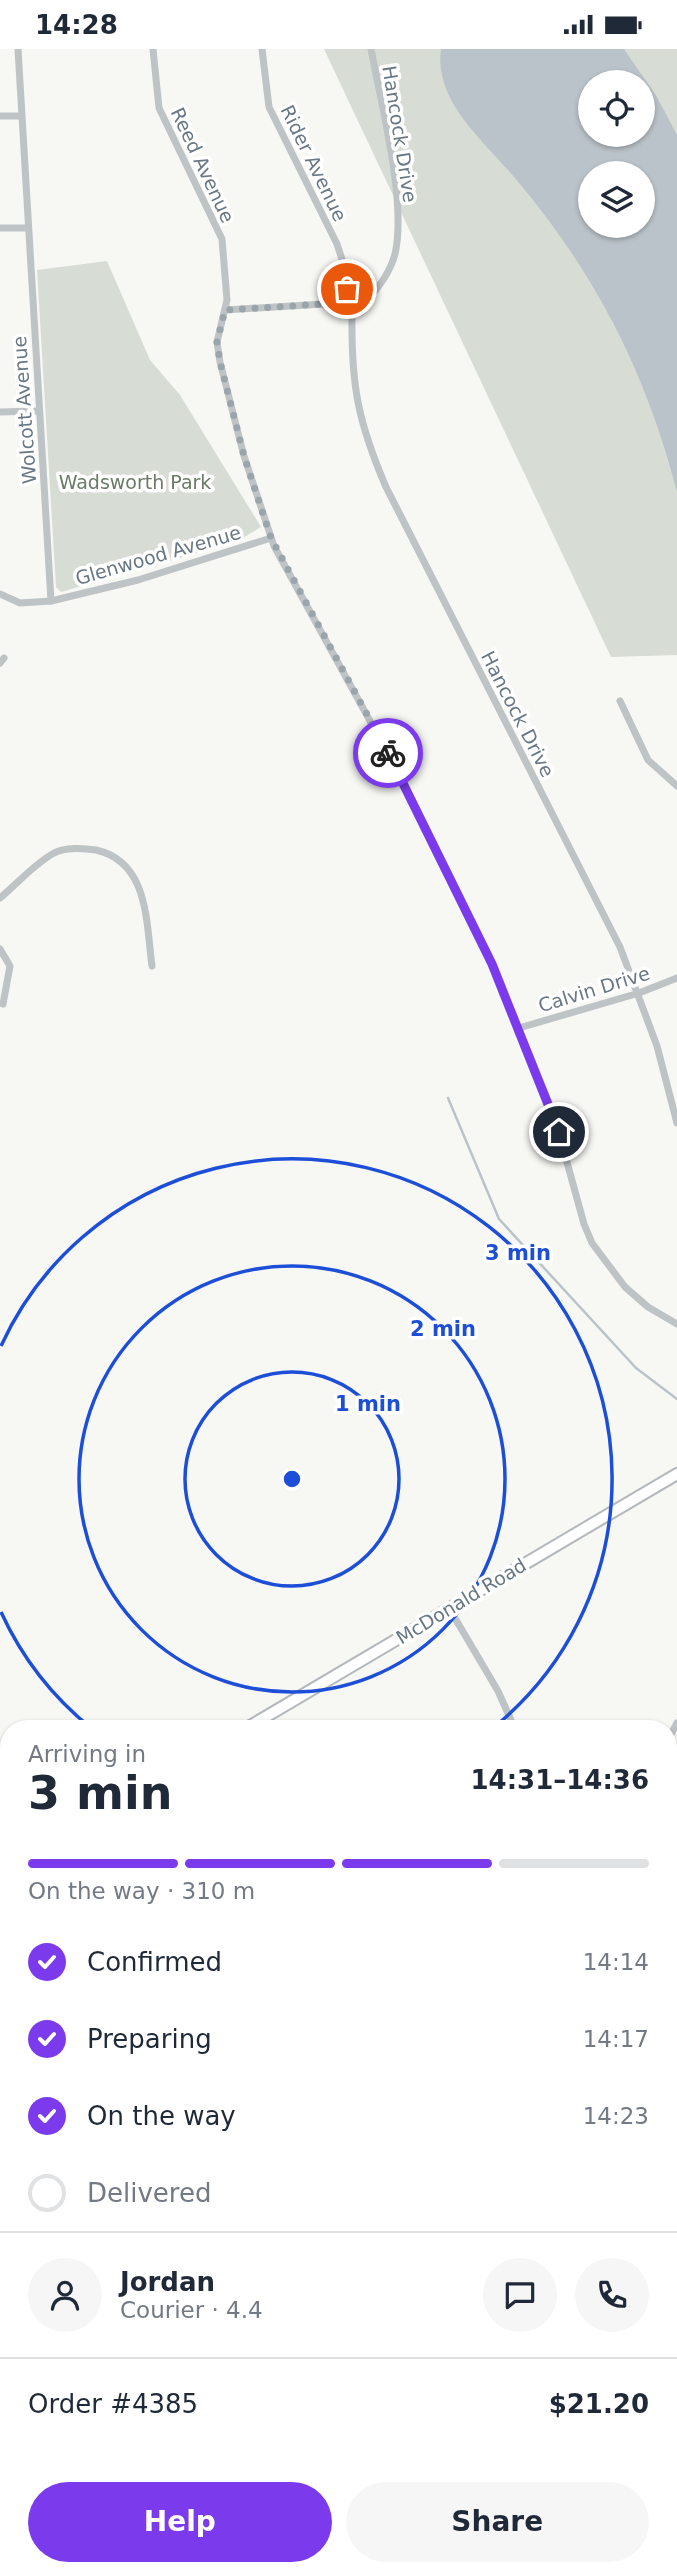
<!DOCTYPE html>
<meta charset="utf-8">
<style>
body{margin:0;font-family:"DejaVu Sans",sans-serif;background:#f6f6f7;color:#1f2937;height:100vh;display:flex;flex-direction:column;font-size:26px;white-space:nowrap}
*{box-sizing:border-box;margin:0}
p{font-size:23px;color:#747a83}
.icon{flex:none;width:38px;height:38px;fill:none;stroke:currentColor;stroke-width:2;stroke-linecap:round;stroke-linejoin:round}
.map{position:relative;flex:1;overflow:hidden}
.sheet{position:absolute;left:0px;top:1671px;width:677px;height:856px;display:flex;flex-direction:column;background:#fff;border-radius:28px 28px 0 0;box-shadow:0 2px 5px #0004}
.sheet>*{flex:none}
.controls{position:absolute;left:578px;top:21px;display:grid;gap:14px}
.controls a{display:grid;place-items:center;width:77px;height:77px;border-radius:50%;background:#fff;box-shadow:0 2px 5px #0004;font-size:35px}
.pin{position:absolute;display:grid;place-items:center;width:60px;height:60px;color:#fff;margin:-30px;border:4px solid #fff;border-radius:50%;box-shadow:0 2px 7px #0007}
.courier{position:absolute;display:grid;place-items:center;width:70px;height:70px;margin:-35px;border:5px solid #7c3aed;border-radius:50%;background:#fff;color:#222;box-shadow:0 2px 9px #0007}
.summary em{font-style:normal;font-weight:600}
.summary div{display:flex;flex-direction:column-reverse}
.summary{display:flex;align-items:center;justify-content:space-between;height:119px;padding:0 28px}
h1{font-size:46px;font-weight:600;line-height:52px}
.bar{display:grid;grid-template-columns:repeat(4,1fr);gap:10px 7px;align-content:center;height:84px;padding:0 28px}
.bar i{height:9px;border-radius:5px;background:#e0e1e3}
.bar .on{background:#7c3aed}
.bar p{grid-column:span 4}
.line{display:flex;align-items:center;gap:18px;padding:0 28px;border-top:2px solid #e0e1e3}
.line div{flex:1}
.round{display:grid;place-items:center;flex:none;width:74px;height:74px;border-radius:37px;background:#f6f6f7}
ol{padding:0 28px;list-style:none}
li{display:flex;align-items:center;gap:21px;height:77px}
li p{margin-inline-start:auto}
li .icon{padding:7px;border-radius:50%;background:#7c3aed;color:#fff;stroke-width:4}
li:last-child{color:#747a83}
li i{width:38px;height:38px;border:4px solid #e0e1e3;border-radius:50%}
.action{display:flex;gap:14px;margin-top:auto;padding:14px 28px}
.action a{flex:1;height:80px;border-radius:42px;background:#7c3aed;color:#fff;font-size:28px;font-weight:600;line-height:80px;text-align:center}
.action a+a{background:#f6f6f7;color:#1f2937}
.status{display:flex;justify-content:space-between;align-items:center;height:49px;padding:0 35px;background:#fff;direction:ltr}
.status svg{height:19px;fill:currentColor}
.map>svg:first-child{display:block}
.built{fill:#e8e9e8}
.green{fill:#d7dcd4;fill-rule:evenodd}
.water{fill:#bac3c9;fill-rule:evenodd}
.lines{fill:none;stroke-linecap:round;stroke-linejoin:round}
.stream{stroke:#bac3c9;stroke-width:2.5}
.secondary-casing{stroke:#b3b8bc;stroke-width:14}
.street{stroke:#bec3c6;stroke-width:7}
.secondary{stroke:#fff;stroke-width:10}
.done{stroke:#9aa4ab;stroke-width:7;stroke-dasharray:0 12.6}
.route{stroke:#7c3aed;stroke-width:9}
.ring{fill:none;stroke:#1d4ed8;stroke-width:3.5}
.labels{text-anchor:middle;dominant-baseline:central;stroke-width:7;stroke-linejoin:round;paint-order:stroke}
.street-label{font-size:19px;fill:#687783;stroke:#fff}
.park-label{font-size:19px;fill:#6a7b66;stroke:#fff}
.centre{fill:#1d4ed8;stroke:#fff;stroke-width:3.5}
.ring-label{font-size:21px;text-anchor:middle;font-weight:bold;fill:#1d4ed8;stroke:#fff;stroke-width:7;stroke-linejoin:round;paint-order:stroke}
</style>
<div class="status"><b>14:28</b><svg viewBox="0 0 49 12"><path d="M0 12V9h3v3zM5 12V6h3v6zM10 12V3h3v9zM15 12V0h3v12zM26 1h20v11H26zM47 4h2v5h-2z"/></svg></div>
<div class="map">
<svg width="677" height="2526" viewBox="0 0 677 2526">
<rect width="100%" height="100%" fill="#f7f7f4"/>
<path class="built" d="M9 1789V1892H0V1790Z"/>
<g class="green">
<path d="M324 0H677V606L611 608ZM590 33H642V86H590ZM590 124H642V177H590Z"/>
<path d="M107 212 150 311 180 346 261 478 236 493 61 543 56 538 37 221Z"/>
</g>
<path class="water" d="M441 0H624L657 48 677 86V443C645 319 592 218 508 121 478 87 434 49 441 0ZM590 33H642V86H590ZM590 124H642V177H590Z"/>
<g class="lines">
<g class="stream">
<path d="M448 1049 499 1170 636 1319 677 1350"/>
<path d="M668 1869 677 1863"/>
<path d="M0 1931 9 1933"/>
</g>
<g class="secondary-casing">
<g id="secondary">
<path d="M245 1680 677 1425"/>
<path d="M0 1782 9 1780"/>
</g>
</g>
<g class="street">
<path d="M18 0 51 552"/>
<path d="M153 0 159 59 222 190 227 251 217 293 220 313 244 407 274 497 404 734 492 915 554 1066 584 1175 592 1194 625 1238 648 1258 677 1275"/>
<path d="M262 0 269 58 337 195 351 238"/>
<path d="M0 67H21"/>
<path d="M0 179H26"/>
<circle cx="354" cy="252" r="13"/>
<path d="M367 251C379 239 391 221 395 205 407 153 381 54 371 0"/>
<path d="M225 261 340 254"/>
<path d="M352 265C351 336 358 373 386 438L620 898 657 997 677 1074"/>
<path d="M0 363 39 362"/>
<path d="M0 545 20 554 51 552 138 531 271 489"/>
<path d="M0 614 4 609"/>
<path d="M620 652 648 711 677 737"/>
<path d="M0 849C17 835 34 815 54 804 65 798 84 799 96 801 149 813 146 873 152 917"/>
<path d="M0 900 10 917 3 955"/>
<path d="M519 979 639 944 677 929"/>
<path d="M449 1559 498 1642 515 1680"/>
<path d="M668 1691 677 1674"/>
<path d="M668 2402H677"/>
<path d="M572 2518 575 2526"/>
</g>
<use href="#secondary" class="secondary"/>
</g>
<g class="lines">
<path class="done" d="M347 240 340 254 225 261 217 293 220 313 244 407 271 489 388 704"/>
<path class="route" d="M388 704 492 915 559 1083"/>
</g>
<g class="ring">
<circle cx="292" cy="1430" r="107"/>
<circle cx="292" cy="1430" r="213"/>
<path d="M91 1679A320 320 0 0 1 1 1563M1 1297A320 320 0 1 1 493 1679"/>
</g>
<g class="labels">
<g class="street-label">
<text transform="translate(400 85) rotate(81)">Hancock Drive</text>
<text transform="translate(314 114) rotate(64)">Rider Avenue</text>
<text transform="translate(203 116) rotate(65)">Reed Avenue</text>
<text transform="translate(24 361) rotate(-94)">Wolcott Avenue</text>
<text transform="translate(158 506) rotate(-16)">Glenwood Avenue</text>
<text transform="translate(518 665) rotate(63)">Hancock Drive</text>
<text transform="translate(594 940) rotate(-17)">Calvin Drive</text>
<text transform="translate(461 1552) rotate(-31)">McDonald Road</text>
</g>
<g class="park-label">
<text x="135" y="433">Wadsworth Park</text>
</g>
</g>
<circle cx="292" cy="1430" r="10" class="centre"/>
<g class="ring-label">
<text x="518" y="1211">3 min</text>
<text x="443" y="1287">2 min</text>
<text x="368" y="1362">1 min</text>
</g>
</svg>
<div class="controls">
<a><svg class="icon" aria-label="locate" viewBox="0 0 24 24"><circle cx="12" cy="12" r="6"/><path d="M12 2v4M12 18v4M2 12h4M18 12h4"/></svg></a>
<a><svg class="icon" aria-label="layers" viewBox="0 0 24 24"><path d="M12 4l9 5-9 5-9-5zM3 14l9 5 9-5"/></svg></a>
</div>
<div class="pin" style="left:347px;top:240px;background:#ea580c"><svg class="icon" aria-label="bag" viewBox="0 0 24 24"><path d="M5 8h14l-1 12H6zM9 8a3 3 0 0 1 6 0"/></svg></div>
<div class="pin" style="left:559px;top:1083px;background:#1f2937"><svg class="icon" aria-label="home" viewBox="0 0 24 24"><path d="M3 11l9-7 9 7M6 9v11h12V9"/></svg></div>
<div class="courier" style="left:388px;top:704px"><svg class="icon" aria-label="bike" viewBox="0 0 24 24"><circle cx="6" cy="16" r="4"/><circle cx="18" cy="16" r="4"/><path d="M6 16l4-8h5l3 8M10 8l3 8H6M13 5h3"/></svg></div>
<section class="sheet">
<div class="summary"><div><h1>3 min</h1><p>Arriving in</p></div><em>14:31–14:36</em></div>
<div class="bar"><i class="on"></i><i class="on"></i><i class="on"></i><i></i><p>On the way · 310 m</p></div>
<ol>
<li><svg class="icon" aria-label="check" viewBox="0 0 24 24"><path d="M5 12l5 5 9-10"/></svg>Confirmed<p>14:14</p></li>
<li><svg class="icon" aria-label="check" viewBox="0 0 24 24"><path d="M5 12l5 5 9-10"/></svg>Preparing<p>14:17</p></li>
<li><svg class="icon" aria-label="check" viewBox="0 0 24 24"><path d="M5 12l5 5 9-10"/></svg>On the way<p>14:23</p></li>
<li><i></i>Delivered</li>
</ol>
<div class="line" style="height:126px"><a class="round"><svg class="icon" aria-label="person" viewBox="0 0 24 24"><circle cx="12" cy="8" r="4"/><path d="M4 21q1-7 8-7t8 7"/></svg></a><div><b>Jordan</b><p>Courier · 4.4</p></div><a class="round"><svg class="icon" aria-label="chat" viewBox="0 0 24 24"><path d="M4 5h16v11H9l-5 4z"/></svg></a><a class="round"><svg class="icon" aria-label="phone" viewBox="0 0 24 24"><path d="M5 4h4l2 5-3 2q2 4 5 5l2-3 5 2v4C11 20 4 13 5 4z"/></svg></a></div>
<div class="line" style="height:91px"><div>Order #4385</div><b>$21.20</b></div>
<div class="action"><a>Help</a><a>Share</a></div>
</section>
</div>
